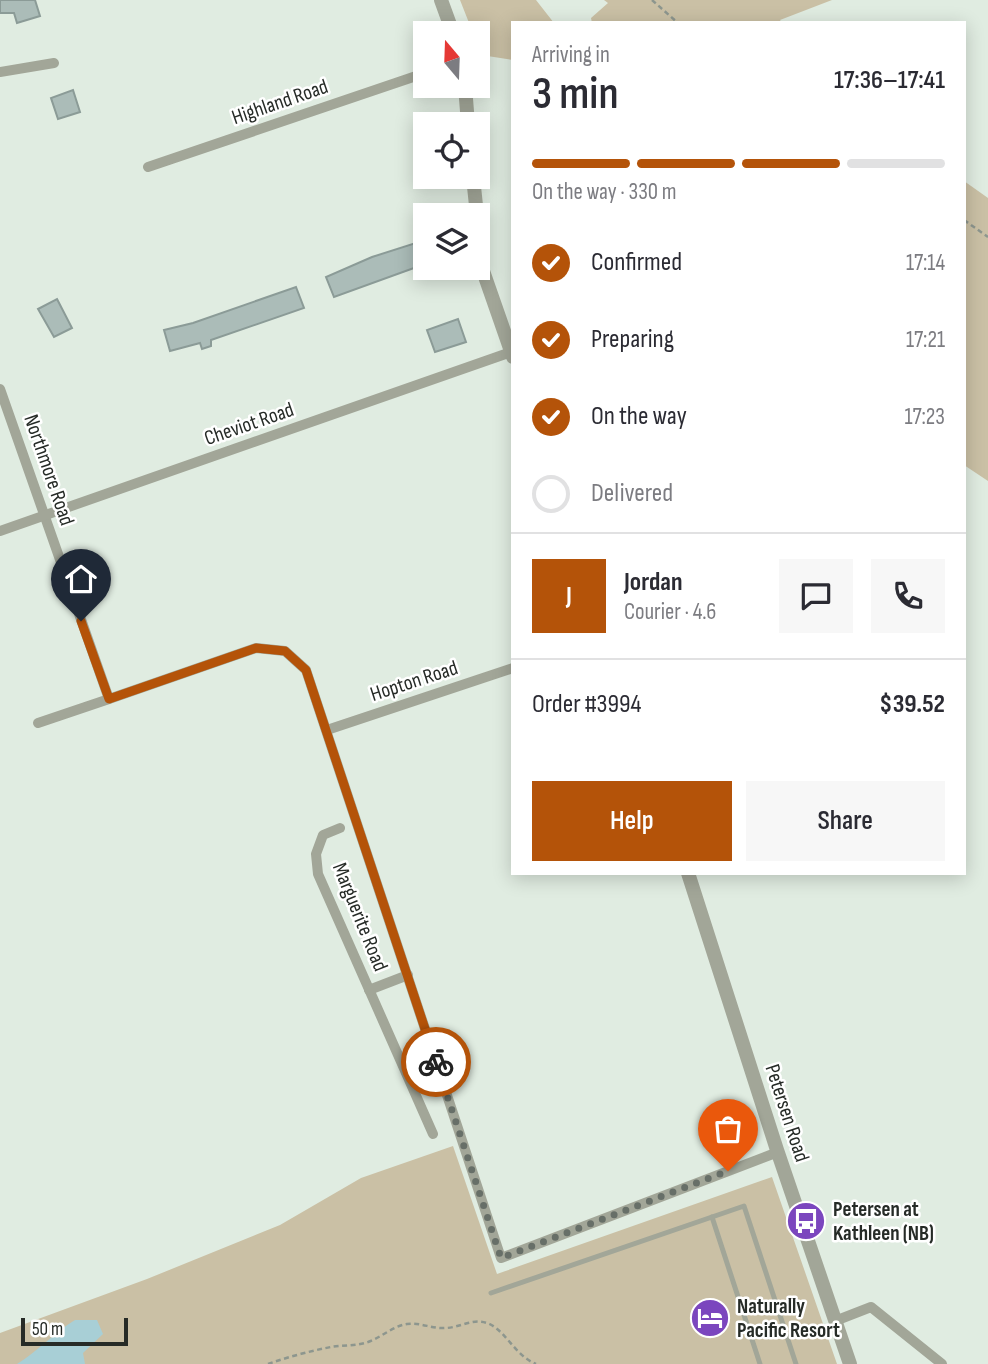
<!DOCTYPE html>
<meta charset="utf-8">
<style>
body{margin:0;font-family:"Sofia Sans Condensed",sans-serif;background:#f7f7f7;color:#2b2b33;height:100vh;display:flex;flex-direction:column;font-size:26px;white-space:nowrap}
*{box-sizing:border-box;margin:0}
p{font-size:23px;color:#7c7c81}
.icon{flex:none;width:38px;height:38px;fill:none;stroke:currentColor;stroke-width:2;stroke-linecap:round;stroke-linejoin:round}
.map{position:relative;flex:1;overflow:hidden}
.drawer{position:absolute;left:511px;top:21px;width:455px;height:854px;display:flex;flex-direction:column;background:#fff;border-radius:0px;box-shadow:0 4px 18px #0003}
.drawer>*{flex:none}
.needle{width:46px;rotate:341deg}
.fabs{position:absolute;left:413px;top:21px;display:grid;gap:14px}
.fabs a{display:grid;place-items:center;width:77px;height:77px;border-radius:0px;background:#fff;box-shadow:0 4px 18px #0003;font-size:35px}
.scale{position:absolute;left:21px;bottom:18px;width:107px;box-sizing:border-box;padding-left:7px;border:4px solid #262b27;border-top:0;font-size:19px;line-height:24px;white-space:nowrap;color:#262b27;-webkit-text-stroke:5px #fff;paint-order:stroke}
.pin{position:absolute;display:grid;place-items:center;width:60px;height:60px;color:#fff;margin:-72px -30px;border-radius:50% 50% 50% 0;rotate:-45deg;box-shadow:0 0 7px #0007}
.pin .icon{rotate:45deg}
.courier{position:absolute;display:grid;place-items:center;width:70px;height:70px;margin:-35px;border:5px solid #b45309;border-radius:50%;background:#fff;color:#222;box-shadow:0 2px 9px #0007}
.overview em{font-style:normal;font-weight:600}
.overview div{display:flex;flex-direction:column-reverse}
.overview{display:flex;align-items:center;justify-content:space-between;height:119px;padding:0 21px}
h1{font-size:46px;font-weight:600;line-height:52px}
.bar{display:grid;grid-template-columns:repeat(4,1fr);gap:10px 7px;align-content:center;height:84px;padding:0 21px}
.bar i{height:9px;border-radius:5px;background:#e1e1e2}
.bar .selected{background:#b45309}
.bar p{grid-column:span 4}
.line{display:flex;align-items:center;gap:18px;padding:0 21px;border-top:2px solid #e1e1e2}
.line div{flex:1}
.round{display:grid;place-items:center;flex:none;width:74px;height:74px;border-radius:0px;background:#f7f7f7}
ol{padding:0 21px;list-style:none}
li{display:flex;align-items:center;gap:21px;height:77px}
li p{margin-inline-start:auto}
li .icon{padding:7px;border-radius:50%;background:#b45309;color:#fff;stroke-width:4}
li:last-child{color:#7c7c81}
li i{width:38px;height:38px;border:4px solid #e1e1e2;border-radius:50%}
.cta{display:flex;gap:14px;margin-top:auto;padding:14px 21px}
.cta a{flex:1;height:80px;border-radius:0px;background:#b45309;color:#fff;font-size:28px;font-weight:600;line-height:80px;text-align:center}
.cta a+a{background:#f7f7f7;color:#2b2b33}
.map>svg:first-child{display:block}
.green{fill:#cac0a5}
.water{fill:#a8cfd6}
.building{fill:#abbcb8;stroke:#8b9b97;stroke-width:2}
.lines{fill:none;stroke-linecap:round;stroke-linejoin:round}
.path{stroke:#8d968e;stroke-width:2.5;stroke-dasharray:5 3.5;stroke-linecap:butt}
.service{stroke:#a2a698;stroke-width:5}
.minor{stroke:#a2a698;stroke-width:10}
.tertiary{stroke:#a2a698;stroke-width:14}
.done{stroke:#676f68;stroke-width:7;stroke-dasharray:0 12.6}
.route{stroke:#b45309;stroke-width:9}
.labels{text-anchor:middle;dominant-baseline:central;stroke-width:5;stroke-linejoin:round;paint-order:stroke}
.street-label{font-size:21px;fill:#262b27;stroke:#fff}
.poi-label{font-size:21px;font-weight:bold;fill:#262b27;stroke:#fff;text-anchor:start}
</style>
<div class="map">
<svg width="988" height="1364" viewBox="0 0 988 1364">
<rect width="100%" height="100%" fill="#e0ece1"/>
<g class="green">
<path d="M460 0H536L554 23H513V60L481 55 478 46V33H473Z"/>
<path d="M604 0H832L780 20 782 23H592L591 18 608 3Z"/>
<path d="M964 181 988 198V481L964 465Z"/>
<path d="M453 1146 497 1274 772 1177 837 1364H0V1333L147 1279 280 1225 361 1178Z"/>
</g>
<path class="water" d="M75 1320H97L103 1334 83 1353 85 1364H17C38 1351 54 1333 75 1320Z"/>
<g class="building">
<path d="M0 0H35L40 16 17 23 14 13H0Z"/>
<path d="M73 90 80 112 58 119 51 98Z"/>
<path d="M425 240V264L334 297 326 277 372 257Z"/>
<path d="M296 287 304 308 211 340V346L202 349 200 343 170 351 164 330 193 323Z"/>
<path d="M57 299 72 328 54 337 38 309Z"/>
<path d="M458 319 466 342 435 352 427 330Z"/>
</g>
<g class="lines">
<g class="path">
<path d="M652 0 678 23"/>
<path d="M964 220 988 237"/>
<path d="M268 1364C288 1357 310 1351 331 1347 343 1345 356 1346 368 1342 382 1337 393 1326 407 1324 420 1322 432 1329 445 1328 459 1328 472 1318 487 1323 506 1330 514 1355 536 1364"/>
</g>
<g class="service">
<path d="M712 1217 760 1364"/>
<path d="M491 1293 744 1206 796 1364"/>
</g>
<g class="minor">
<path d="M0 72 54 63"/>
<path d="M148 167 425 73"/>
<path d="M0 389 109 699 256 648 285 651 306 670 501 1258 778 1152"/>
<path d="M0 531 511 352"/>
<path d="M38 723 109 699"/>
<path d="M327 730 513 668"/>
<path d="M340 828 323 835 316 854 318 874 433 1134"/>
<path d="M369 990 408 975"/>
<path d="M835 1321 871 1307 942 1364"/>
</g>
<g class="tertiary">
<path d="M441 0 453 33"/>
<path d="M465 86 468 124"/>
<path d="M473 177 477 215"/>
<path d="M478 224 482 268 513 357"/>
<path d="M688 873 777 1150 850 1364"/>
</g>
</g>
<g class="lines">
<path class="done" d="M436 1062 501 1258 728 1171"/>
<path class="route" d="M81 621 109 699 256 648 285 651 306 670 436 1062"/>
</g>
<defs>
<g id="bus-disc" transform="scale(2.0125)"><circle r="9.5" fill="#7b46be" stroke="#fff"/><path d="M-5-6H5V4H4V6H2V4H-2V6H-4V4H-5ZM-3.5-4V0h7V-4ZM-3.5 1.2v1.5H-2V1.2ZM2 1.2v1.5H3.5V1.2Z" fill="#fff"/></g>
<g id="hotel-disc" transform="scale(2.0125)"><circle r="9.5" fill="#7b46be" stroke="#fff"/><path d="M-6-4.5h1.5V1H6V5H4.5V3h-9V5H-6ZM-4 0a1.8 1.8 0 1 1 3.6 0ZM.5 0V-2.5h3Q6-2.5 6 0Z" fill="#fff"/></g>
</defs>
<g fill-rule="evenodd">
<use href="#bus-disc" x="806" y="1221"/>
<use href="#hotel-disc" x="710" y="1318"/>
</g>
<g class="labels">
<g class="street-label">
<text transform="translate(280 102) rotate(-19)">Highland Road</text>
<text transform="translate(249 424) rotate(-19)">Cheviot Road</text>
<text transform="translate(49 470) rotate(71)">Northmore Road</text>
<text transform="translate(414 681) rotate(-18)">Hopton Road</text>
<text transform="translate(360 917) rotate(68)">Marguerite Road</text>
<text transform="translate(787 1113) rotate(72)">Petersen Road</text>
</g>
<g class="poi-label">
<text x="833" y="1209">Petersen at<tspan x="833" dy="24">Kathleen (NB)</tspan></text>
<text x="737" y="1306">Naturally<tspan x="737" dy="24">Pacific Resort</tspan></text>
</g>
</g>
</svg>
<div class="fabs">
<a><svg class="needle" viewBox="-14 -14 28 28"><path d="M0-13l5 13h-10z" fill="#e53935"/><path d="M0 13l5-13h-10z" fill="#7c7c81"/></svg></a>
<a><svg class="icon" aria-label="locate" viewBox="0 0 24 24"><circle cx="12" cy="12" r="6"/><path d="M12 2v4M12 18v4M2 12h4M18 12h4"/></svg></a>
<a><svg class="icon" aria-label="layers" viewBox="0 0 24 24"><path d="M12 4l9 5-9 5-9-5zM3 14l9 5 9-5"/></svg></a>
</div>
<div class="scale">50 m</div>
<div class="pin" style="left:728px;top:1171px;background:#ea580c"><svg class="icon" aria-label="bag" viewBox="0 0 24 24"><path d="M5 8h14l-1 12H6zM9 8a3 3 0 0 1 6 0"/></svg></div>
<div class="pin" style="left:81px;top:621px;background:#1f2937"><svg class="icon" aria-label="home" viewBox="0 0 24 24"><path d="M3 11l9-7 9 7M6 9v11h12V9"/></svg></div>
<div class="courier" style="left:436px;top:1062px"><svg class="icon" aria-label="bike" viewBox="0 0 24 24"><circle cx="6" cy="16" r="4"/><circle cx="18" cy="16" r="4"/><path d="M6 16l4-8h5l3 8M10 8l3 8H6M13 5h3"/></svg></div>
<section class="drawer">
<div class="overview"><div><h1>3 min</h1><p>Arriving in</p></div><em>17:36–17:41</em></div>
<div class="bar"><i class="selected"></i><i class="selected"></i><i class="selected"></i><i></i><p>On the way · 330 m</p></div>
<ol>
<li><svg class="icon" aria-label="check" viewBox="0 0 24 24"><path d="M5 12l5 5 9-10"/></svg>Confirmed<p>17:14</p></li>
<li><svg class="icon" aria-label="check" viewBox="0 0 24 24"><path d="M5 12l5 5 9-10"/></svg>Preparing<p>17:21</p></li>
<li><svg class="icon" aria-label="check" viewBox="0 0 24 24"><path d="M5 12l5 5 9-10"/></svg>On the way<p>17:23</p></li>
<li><i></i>Delivered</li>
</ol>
<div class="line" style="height:126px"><b class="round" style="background:#b45309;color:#fff">J</b><div><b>Jordan</b><p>Courier · 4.6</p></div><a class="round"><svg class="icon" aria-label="chat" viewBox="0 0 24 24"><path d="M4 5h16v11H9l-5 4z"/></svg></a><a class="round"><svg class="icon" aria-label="phone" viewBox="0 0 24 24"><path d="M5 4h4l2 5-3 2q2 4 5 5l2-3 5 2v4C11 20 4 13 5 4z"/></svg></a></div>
<div class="line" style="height:91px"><div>Order #3994</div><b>$39.52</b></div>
<div class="cta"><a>Help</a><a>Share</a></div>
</section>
</div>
